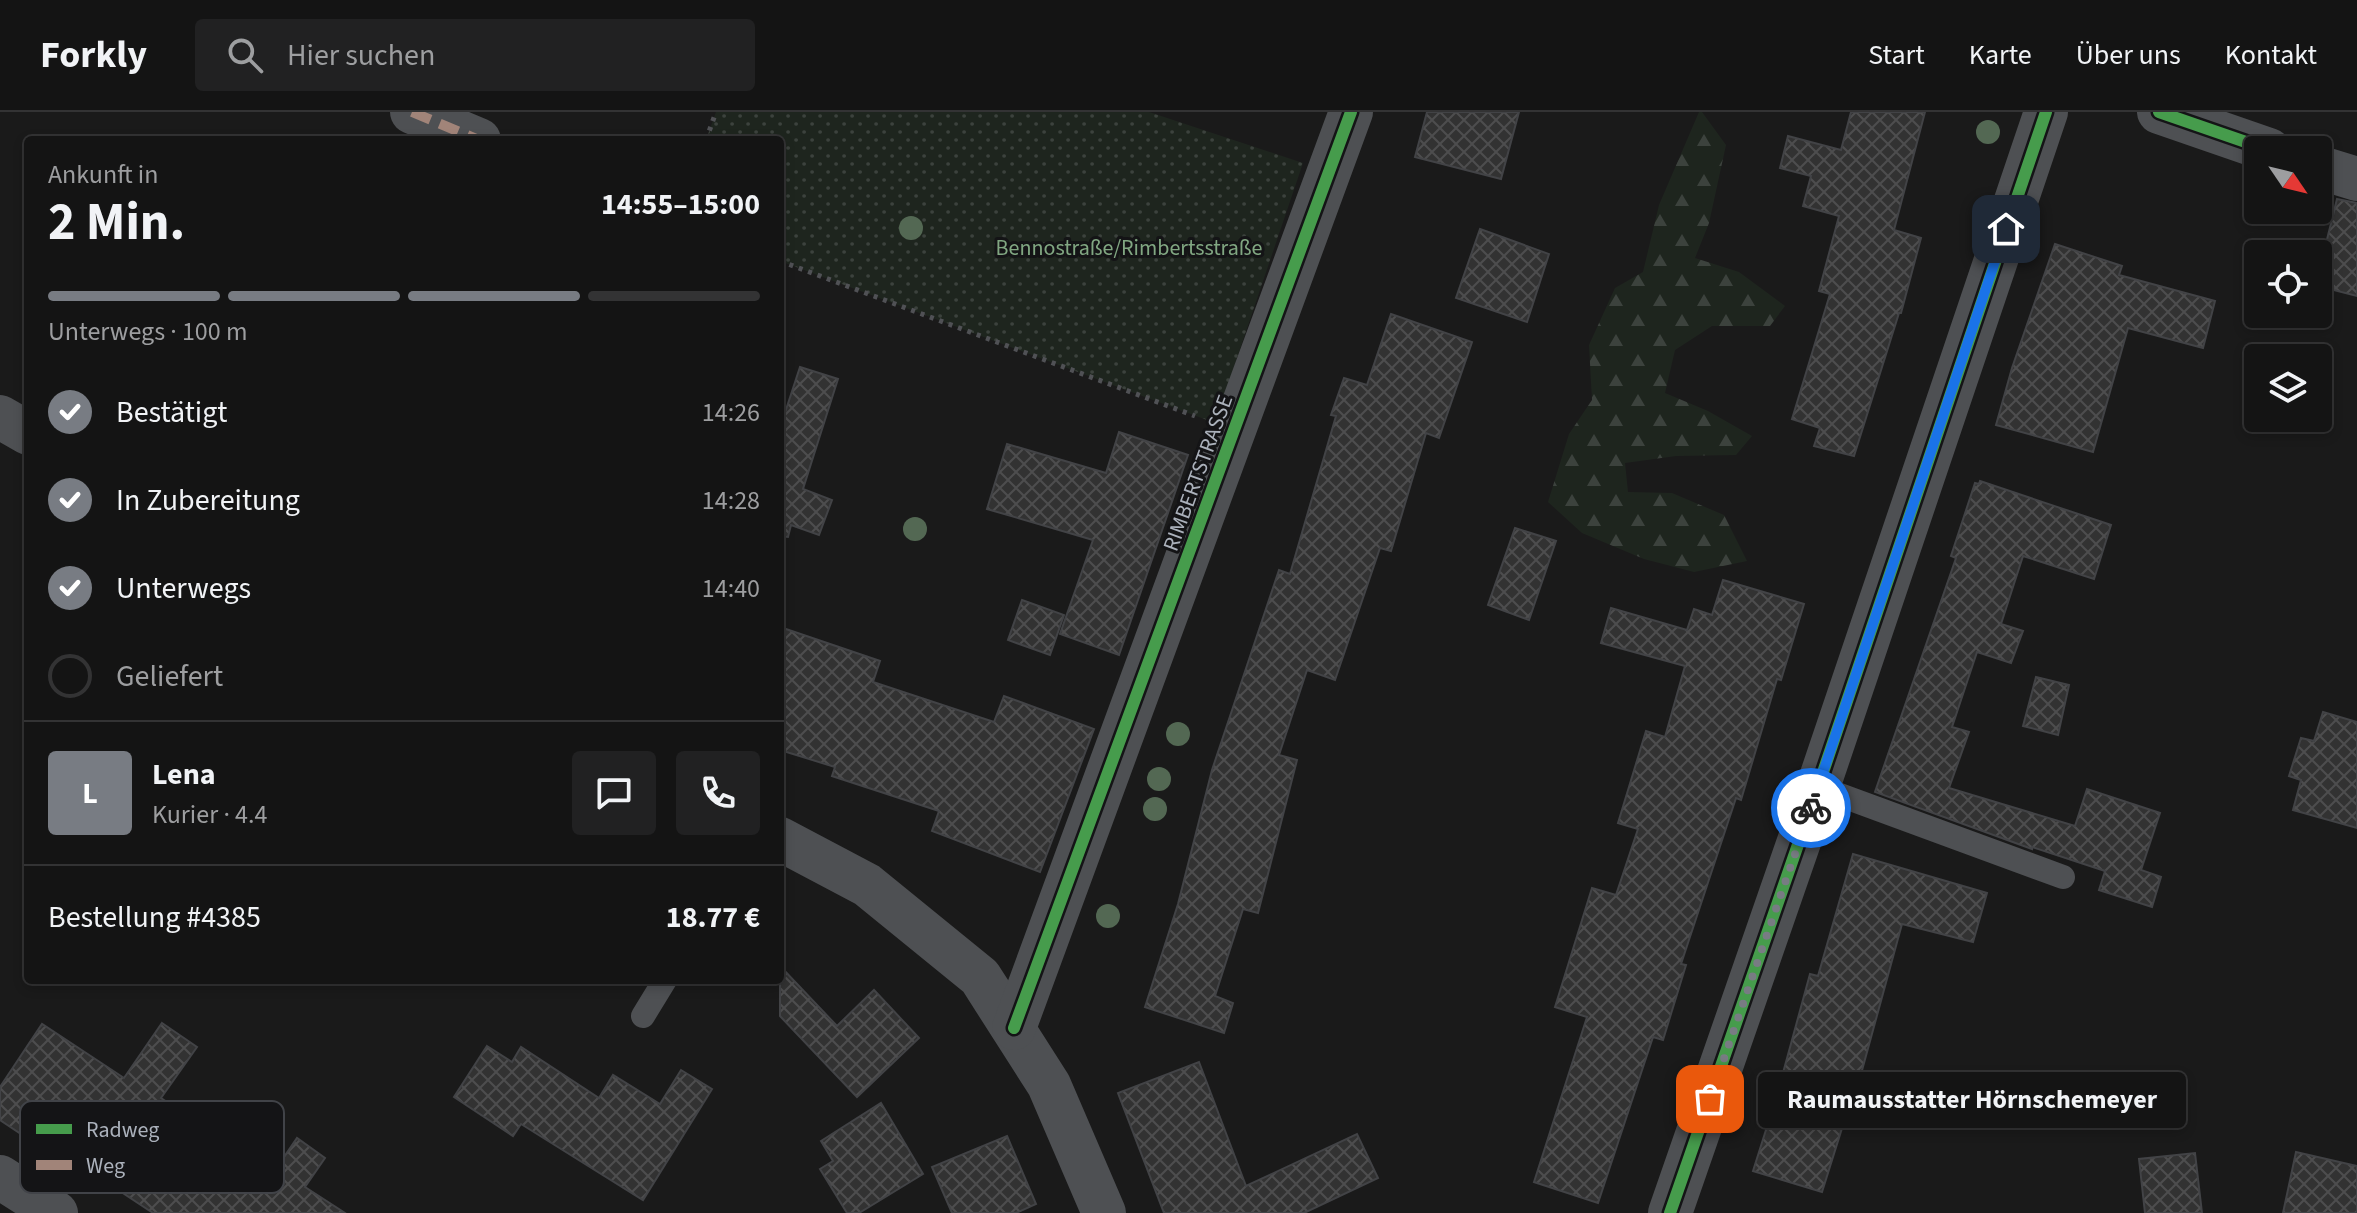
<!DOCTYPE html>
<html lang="de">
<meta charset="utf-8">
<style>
body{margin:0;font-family:"Source Sans 3",sans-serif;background:#212122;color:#f1f3f6;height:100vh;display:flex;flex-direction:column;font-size:30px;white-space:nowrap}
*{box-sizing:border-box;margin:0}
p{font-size:26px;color:#9d9ea0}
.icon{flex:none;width:44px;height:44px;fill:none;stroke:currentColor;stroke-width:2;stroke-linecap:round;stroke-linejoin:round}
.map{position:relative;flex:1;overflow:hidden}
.details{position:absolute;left:24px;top:24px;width:760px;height:848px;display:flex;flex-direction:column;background:#141414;border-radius:8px;box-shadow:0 4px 12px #0003,0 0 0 2px #333334}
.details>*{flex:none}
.needle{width:52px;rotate:125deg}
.fabs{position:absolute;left:2244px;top:24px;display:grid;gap:16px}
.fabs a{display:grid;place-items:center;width:88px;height:88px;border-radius:8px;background:#141414;box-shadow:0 4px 12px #0003,0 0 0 2px #333334;font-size:40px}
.pin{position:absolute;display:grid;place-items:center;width:68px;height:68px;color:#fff;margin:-34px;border-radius:16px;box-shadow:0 4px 12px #0006}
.courier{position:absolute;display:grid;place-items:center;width:80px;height:80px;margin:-40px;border:6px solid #1a73e8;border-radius:50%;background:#fff;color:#222;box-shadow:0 2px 10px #0007}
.bubble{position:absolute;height:56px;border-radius:8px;background:#141414;box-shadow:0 4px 12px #0003,0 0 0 2px #333334;font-size:26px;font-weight:700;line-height:56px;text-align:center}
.headline em{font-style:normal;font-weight:700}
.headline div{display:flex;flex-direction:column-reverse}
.headline{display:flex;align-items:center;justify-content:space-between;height:136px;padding:0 24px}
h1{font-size:52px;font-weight:700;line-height:60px}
.bar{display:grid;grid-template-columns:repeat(4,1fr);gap:12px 8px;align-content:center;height:96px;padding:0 24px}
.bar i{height:10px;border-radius:6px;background:#333334}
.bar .active{background:#787c83}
.bar p{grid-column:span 4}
.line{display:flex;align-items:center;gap:20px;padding:0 24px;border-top:2px solid #333334}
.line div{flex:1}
.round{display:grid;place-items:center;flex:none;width:84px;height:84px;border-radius:8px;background:#212122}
ol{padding:0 24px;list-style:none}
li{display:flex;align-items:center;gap:24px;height:88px}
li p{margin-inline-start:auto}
li .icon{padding:8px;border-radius:50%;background:#787c83;color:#fff;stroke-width:4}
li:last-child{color:#9d9ea0}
li i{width:44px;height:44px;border:4px solid #333334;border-radius:50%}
header{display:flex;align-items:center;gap:48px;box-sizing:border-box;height:112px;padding:0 40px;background:#141414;border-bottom:2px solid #333334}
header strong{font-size:38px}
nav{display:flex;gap:44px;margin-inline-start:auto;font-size:28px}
.search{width:560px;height:72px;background:#212122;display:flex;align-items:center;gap:20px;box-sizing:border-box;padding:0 28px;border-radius:8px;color:#9d9ea0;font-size:30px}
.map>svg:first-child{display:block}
.forest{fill:url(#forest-firs)}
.park{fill:url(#park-dots)}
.building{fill:url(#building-cross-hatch);stroke:#424346;stroke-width:2}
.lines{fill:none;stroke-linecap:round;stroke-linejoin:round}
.path{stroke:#505155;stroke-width:5;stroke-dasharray:4 6;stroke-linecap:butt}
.service{stroke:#4e5053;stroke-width:24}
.minor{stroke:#4e5053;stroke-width:44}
.quiet{stroke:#a18479;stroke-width:10;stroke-dasharray:20 10;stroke-linecap:butt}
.cycleway-casing{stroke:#141416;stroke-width:17}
.cycleway{stroke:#469c4c;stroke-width:12}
.tree{fill:#536853}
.done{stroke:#787c83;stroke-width:8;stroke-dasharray:0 14.4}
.route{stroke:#1a73e8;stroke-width:10}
.labels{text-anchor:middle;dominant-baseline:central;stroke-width:6;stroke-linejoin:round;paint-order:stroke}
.park-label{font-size:22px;fill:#81a782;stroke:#141416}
.street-label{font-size:22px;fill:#abb1bb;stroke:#141416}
.key{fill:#141416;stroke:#414348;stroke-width:2}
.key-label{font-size:22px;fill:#abb1bb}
</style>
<header>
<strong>Forkly</strong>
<div class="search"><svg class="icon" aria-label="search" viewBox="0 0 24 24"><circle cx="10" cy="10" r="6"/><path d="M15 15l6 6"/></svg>Hier suchen</div>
<nav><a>Start</a><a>Karte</a><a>Über uns</a><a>Kontakt</a></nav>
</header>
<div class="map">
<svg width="2357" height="1101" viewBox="0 0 2357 1101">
<defs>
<pattern id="forest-firs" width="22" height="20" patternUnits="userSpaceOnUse" patternTransform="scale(2)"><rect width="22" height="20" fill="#1e251e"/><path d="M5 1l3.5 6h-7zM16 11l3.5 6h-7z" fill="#3c423d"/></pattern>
<pattern id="park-dots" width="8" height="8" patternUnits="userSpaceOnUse" patternTransform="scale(2)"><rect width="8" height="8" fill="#1e251e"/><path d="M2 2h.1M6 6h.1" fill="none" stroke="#3c423d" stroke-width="1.8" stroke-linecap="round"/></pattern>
<pattern id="building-cross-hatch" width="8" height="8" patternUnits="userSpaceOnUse" patternTransform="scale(2)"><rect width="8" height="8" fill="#323232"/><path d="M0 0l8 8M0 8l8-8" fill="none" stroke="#4d4d4e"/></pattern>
</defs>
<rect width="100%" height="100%" fill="#1a1a1a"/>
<path class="forest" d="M1699 0H1702L1726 33 1709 111 1695 146 1739 160 1785 194 1770 214H1712L1675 238 1665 281 1708 299 1752 324 1736 343 1676 344 1625 351 1628 380 1672 381 1724 403 1747 449 1694 460 1644 447 1582 421 1548 390 1569 322 1592 288 1589 233 1615 176 1643 160 1659 93Z"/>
<path class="park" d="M716 0H1149L1303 51 1215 311 780 149V28H706Z"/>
<g class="building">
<path d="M1427 0H1519L1501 67 1415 45Z"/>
<path d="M1851 0H1925L1894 118 1921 126 1901 201H1899L1854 344 1814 334 1820 316 1792 307 1830 182 1819 179 1839 104 1803 94 1811 64 1780 56 1788 24 1841 38Z"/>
<path d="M2337 87 2357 91V184L2318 174V164Z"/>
<path d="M1480 117 1549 142 1527 210 1456 186Z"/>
<path d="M2055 132 2122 154 2119 163 2215 189 2203 236 2128 216 2093 340 1996 313 2012 256Z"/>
<path d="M1391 202 1472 230 1439 326 1426 321 1391 439 1380 436 1335 568 1307 558 1279 643 1297 648 1258 801 1243 797 1215 884 1233 891 1224 921 1145 895 1178 792 1212 658 1279 458 1290 462 1336 304 1331 303 1344 266 1367 273Z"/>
<path d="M800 255 838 267 803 377 832 388 819 423 791 413 788 425 780 424V316Z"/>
<path d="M1119 320 1188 343 1119 543 1060 522 1093 428 987 397 1007 332 1106 361Z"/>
<path d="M1980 369 2111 413 2094 467 2023 444 2001 512 2023 519 2011 551 1977 540 1952 615 1969 620 1949 676 2075 714 2087 677 2160 701 2141 758 2161 765 2152 795 2099 778 2105 759 2032 735V737L1875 680 1956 446 1951 444 1975 371 1979 372Z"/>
<path d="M1515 416 1556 429 1529 508 1488 493Z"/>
<path d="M1723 468 1804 492 1781 568 1777 567 1741 688 1736 686 1681 852 1686 853 1663 928 1653 925 1598 1091 1534 1070 1587 905 1555 895 1592 776 1616 783 1638 717 1618 711 1646 619 1665 625 1685 554 1601 531 1611 496 1687 518 1694 497 1712 503Z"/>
<path d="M1022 488 1064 503 1050 543 1008 528Z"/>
<path d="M780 515 880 549 873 570 994 610 1004 584 1094 617 1040 760 932 719 939 699 832 664 835 655 780 638Z"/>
<path d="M2036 565 2069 573 2058 623 2023 614Z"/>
<path d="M2323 600 2357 610V716L2293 698 2301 668 2289 664 2301 626 2314 629Z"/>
<path d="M1853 742 1987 781 1973 830 1902 812 1861 962H1859L1822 1080 1753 1059 1777 983 1810 862 1818 864Z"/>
<path d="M780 854 837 914 874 878 919 926 857 985 780 904Z"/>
<path d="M162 911 197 935 161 986 273 1061 297 1026 325 1046 305 1075 345 1101H153L94 1062 90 1068 0 1008V975L42 912 124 966Z"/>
<path d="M487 934 512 950 521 935 599 986 613 963 660 992 681 958 712 977 643 1088 521 1012 513 1024 454 985Z"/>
<path d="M1199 950 1246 1074 1357 1022 1378 1066 1304 1101H1164L1118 981Z"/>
<path d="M881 991 923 1062 859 1101H847L820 1057 833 1049 821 1029Z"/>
<path d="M1007 1024 1036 1092 1016 1101H952L932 1055Z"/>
<path d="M2296 1040 2357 1054V1101H2283Z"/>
<path d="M2195 1041 2202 1101H2145L2139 1047Z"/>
</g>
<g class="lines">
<g class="path">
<path d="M706 28 716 0"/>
<path d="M780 149 1195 304"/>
</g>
<g class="service">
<path d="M1818 675 2063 765"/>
<path d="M643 904 665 868"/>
</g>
<g class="minor">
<path d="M412 0 479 28"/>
<path d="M2159 0 2269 38"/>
<path d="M2318 55 2357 67"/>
<path d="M0 305 28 321"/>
<path d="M780 727 867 773 980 865 1049 973 1104 1101"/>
<path d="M1014 916 1351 0"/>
<path d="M0 1065 56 1101"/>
<path d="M1670 1101 1818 675 2046 0"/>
</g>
<path class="quiet" d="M412 0 479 28"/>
<g class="cycleway-casing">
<g id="cycleway">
<path d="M2159 0 2269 38"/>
<path d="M1014 916 1351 0"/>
<path d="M1670 1101 1818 675 2046 0"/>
</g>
</g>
<use href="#cycleway" class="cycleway"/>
</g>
<g class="tree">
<circle cx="1988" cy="20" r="12"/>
<circle cx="911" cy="116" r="12"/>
<circle cx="915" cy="417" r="12"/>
<circle cx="1178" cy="622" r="12"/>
<circle cx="1159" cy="667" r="12"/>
<circle cx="1155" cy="697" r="12"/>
<circle cx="1108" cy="804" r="12"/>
</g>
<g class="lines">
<path class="done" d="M1710 987 1811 696"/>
<path class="route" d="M1811 696 2006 117"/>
</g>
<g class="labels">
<g class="park-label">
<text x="1129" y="136">Bennostraße/Rimbertsstraße</text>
</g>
<g class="street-label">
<text transform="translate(1198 361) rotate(-70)">RIMBERTSTRASSE</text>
</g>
</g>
<rect x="20" y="989" width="264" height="92" rx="12" class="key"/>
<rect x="36" y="1012" width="36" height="10" fill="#469c4c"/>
<rect x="36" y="1048" width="36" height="10" fill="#a18479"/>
<g class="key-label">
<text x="86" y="1025">Radweg</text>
<text x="86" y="1061">Weg</text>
</g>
</svg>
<div class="fabs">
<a><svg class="needle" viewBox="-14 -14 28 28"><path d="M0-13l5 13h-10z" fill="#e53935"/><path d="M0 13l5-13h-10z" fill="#9d9ea0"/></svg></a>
<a><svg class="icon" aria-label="locate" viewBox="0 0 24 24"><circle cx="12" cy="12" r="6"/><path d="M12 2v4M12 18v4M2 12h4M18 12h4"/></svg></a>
<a><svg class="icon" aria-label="layers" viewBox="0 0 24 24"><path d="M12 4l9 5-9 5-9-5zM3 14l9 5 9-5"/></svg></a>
</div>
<div class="pin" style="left:1710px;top:987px;background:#ea580c"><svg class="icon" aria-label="bag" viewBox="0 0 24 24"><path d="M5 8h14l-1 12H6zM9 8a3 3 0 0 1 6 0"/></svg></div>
<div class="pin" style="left:2006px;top:117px;background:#1f2937"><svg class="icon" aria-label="home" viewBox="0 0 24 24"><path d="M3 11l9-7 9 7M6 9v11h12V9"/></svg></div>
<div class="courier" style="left:1811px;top:696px"><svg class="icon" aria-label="bike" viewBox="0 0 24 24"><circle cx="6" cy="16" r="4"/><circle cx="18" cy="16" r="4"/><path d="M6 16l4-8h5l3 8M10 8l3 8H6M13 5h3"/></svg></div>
<div class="bubble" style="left:1758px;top:960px;width:428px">Raumausstatter Hörnschemeyer</div>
<section class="details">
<div class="headline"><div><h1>2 Min.</h1><p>Ankunft in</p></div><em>14:55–15:00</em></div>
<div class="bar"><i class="active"></i><i class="active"></i><i class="active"></i><i></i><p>Unterwegs · 100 m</p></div>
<ol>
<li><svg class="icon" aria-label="check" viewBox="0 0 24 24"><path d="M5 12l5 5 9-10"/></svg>Bestätigt<p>14:26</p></li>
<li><svg class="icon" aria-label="check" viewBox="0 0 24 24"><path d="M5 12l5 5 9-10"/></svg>In Zubereitung<p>14:28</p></li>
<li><svg class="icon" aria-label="check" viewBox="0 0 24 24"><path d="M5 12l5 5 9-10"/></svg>Unterwegs<p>14:40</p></li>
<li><i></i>Geliefert</li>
</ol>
<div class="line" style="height:144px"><b class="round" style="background:#787c83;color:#fff">L</b><div><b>Lena</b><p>Kurier · 4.4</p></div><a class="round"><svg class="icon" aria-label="chat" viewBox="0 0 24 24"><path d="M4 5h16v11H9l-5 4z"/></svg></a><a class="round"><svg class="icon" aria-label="phone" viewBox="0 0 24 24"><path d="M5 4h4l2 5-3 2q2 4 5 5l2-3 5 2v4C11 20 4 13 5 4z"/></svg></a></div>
<div class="line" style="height:104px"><div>Bestellung #4385</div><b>18.77 €</b></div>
</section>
</div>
